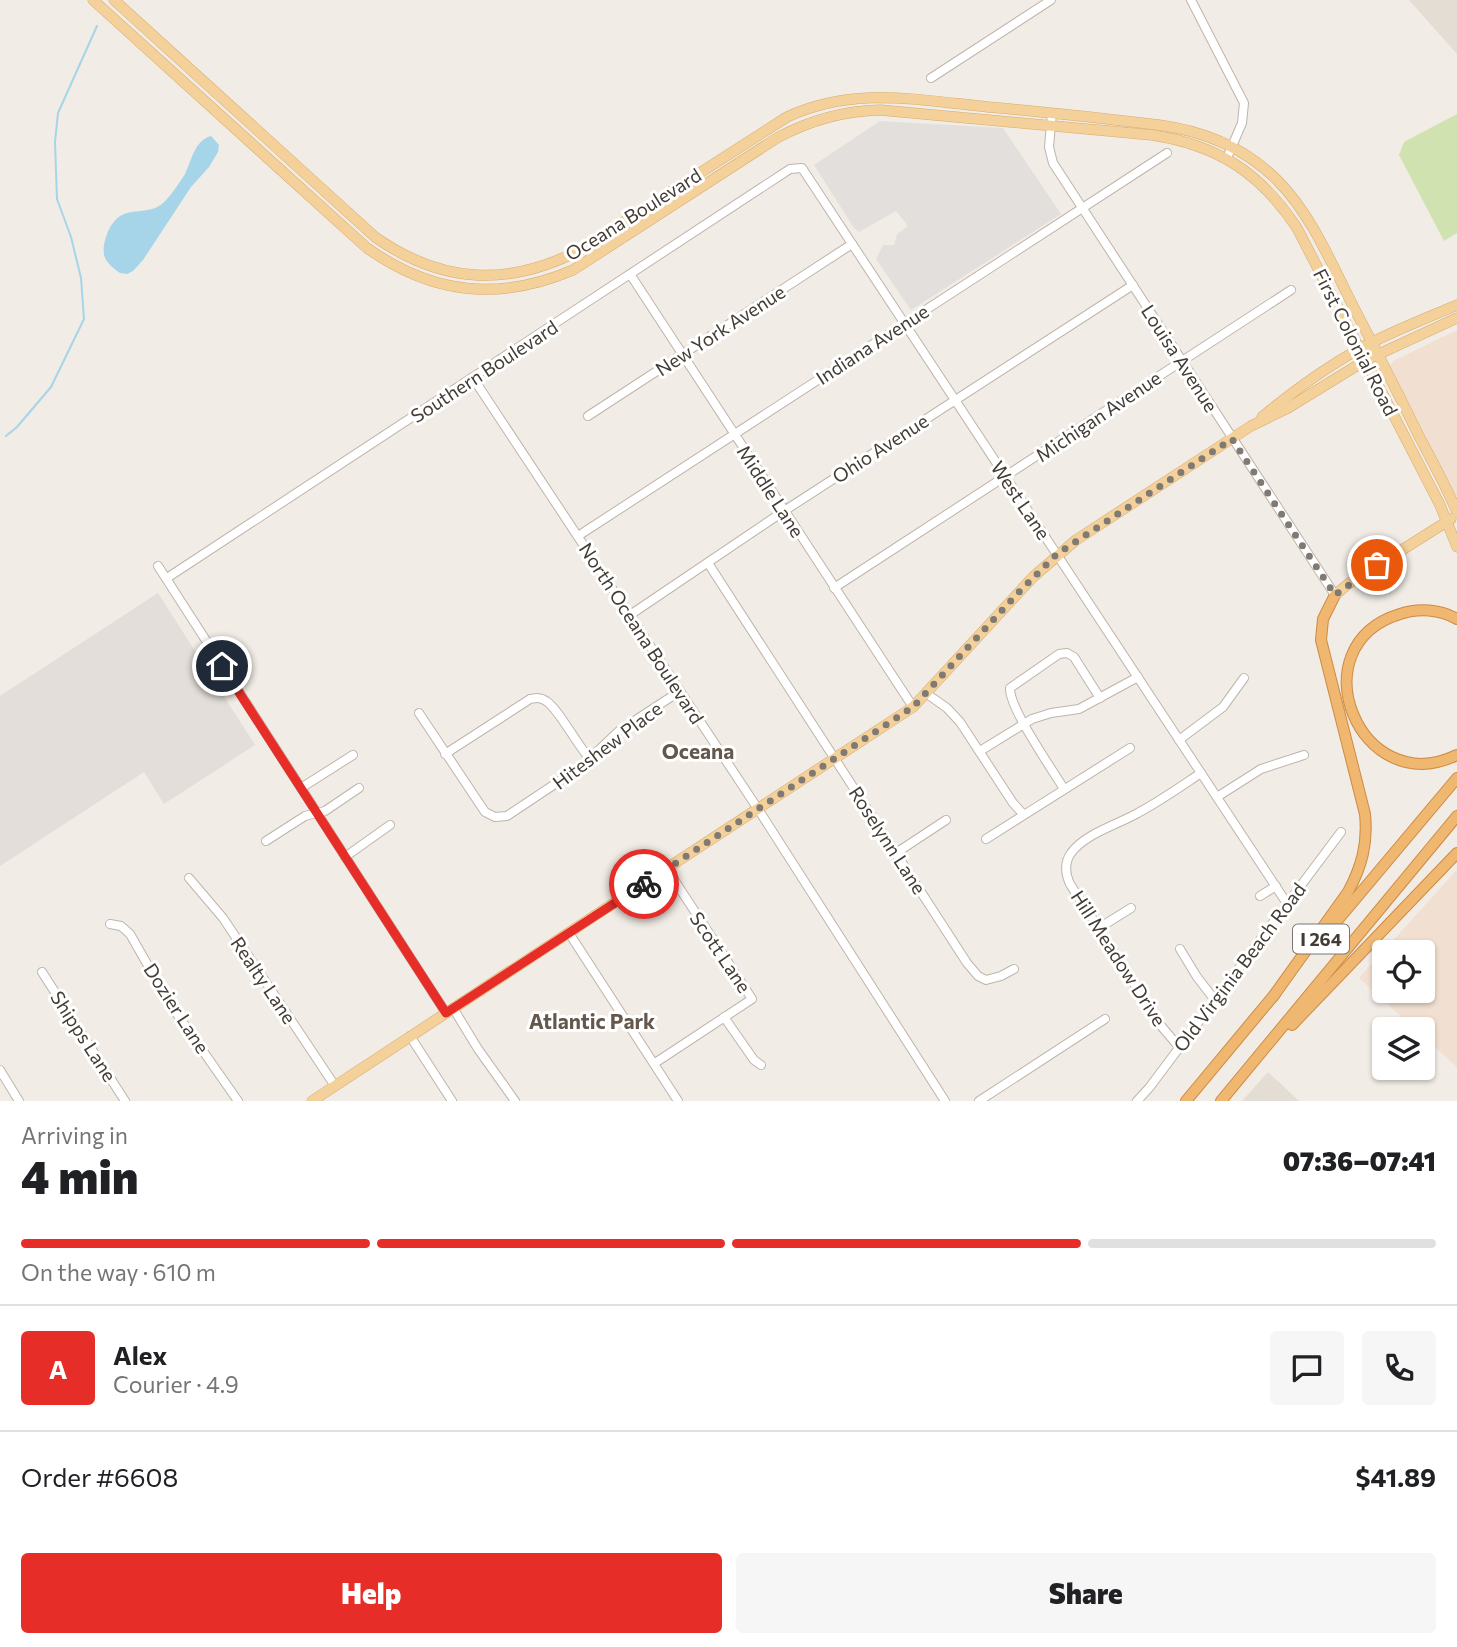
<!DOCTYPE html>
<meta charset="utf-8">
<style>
body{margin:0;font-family:Commissioner,sans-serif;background:#f6f6f6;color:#202124;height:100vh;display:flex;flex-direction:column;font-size:26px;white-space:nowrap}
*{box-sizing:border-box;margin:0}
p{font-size:23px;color:#757577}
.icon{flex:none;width:38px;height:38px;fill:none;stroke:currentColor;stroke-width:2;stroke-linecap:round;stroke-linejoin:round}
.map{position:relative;height:1101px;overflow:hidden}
.panel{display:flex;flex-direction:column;background:#fff;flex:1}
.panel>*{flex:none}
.fabs{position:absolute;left:1372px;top:940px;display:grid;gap:14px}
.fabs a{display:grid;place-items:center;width:63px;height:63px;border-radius:7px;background:#fff;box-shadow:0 2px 5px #0004;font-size:35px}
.pin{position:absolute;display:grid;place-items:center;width:60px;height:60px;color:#fff;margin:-30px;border:4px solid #fff;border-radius:50%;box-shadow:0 2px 7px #0007}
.courier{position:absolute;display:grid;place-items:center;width:70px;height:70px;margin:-35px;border:5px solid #e62d27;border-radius:50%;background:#fff;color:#222;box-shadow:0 2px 9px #0007}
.headline em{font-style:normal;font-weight:800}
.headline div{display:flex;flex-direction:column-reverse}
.headline{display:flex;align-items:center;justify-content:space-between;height:119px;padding:0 21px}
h1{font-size:46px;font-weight:800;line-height:52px}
.bar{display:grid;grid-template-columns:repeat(4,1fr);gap:10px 7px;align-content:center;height:84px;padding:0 21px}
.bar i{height:9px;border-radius:5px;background:#e0e0e0}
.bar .active{background:#e62d27}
.bar p{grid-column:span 4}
.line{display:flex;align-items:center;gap:18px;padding:0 21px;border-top:2px solid #e0e0e0}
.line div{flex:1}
.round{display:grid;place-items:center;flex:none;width:74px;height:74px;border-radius:7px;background:#f6f6f6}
.cta{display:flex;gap:14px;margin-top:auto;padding:14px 21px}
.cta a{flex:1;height:80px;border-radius:7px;background:#e62d27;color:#fff;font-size:28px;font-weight:800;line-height:80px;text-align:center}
.cta a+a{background:#f6f6f6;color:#202124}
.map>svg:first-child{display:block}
.residential{fill:#e4ddd4}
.commercial{fill:#f1e0d1;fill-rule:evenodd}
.industrial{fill:#e3deda}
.green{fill:#d1e2b1}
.parking{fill:#e2dfdd}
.water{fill:#a6d5e9}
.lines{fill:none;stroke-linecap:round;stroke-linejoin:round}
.stream{stroke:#a6d5e9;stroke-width:2}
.minor-casing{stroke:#beb5ac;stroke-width:10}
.major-casing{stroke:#d8ab6c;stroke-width:11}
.highway-casing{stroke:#ce8a42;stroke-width:12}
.minor{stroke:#fff;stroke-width:8}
.major{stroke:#f4d09a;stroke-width:10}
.highway{stroke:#f0b771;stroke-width:10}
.done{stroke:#7f7a73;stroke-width:7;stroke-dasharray:0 12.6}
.route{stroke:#e62d27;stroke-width:9}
.labels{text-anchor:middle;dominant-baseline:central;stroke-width:6;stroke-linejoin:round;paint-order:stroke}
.shield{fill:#fff;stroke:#7b7672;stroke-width:2}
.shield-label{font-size:18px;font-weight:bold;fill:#423c35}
.street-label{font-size:19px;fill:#423c35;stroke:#fff}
.neighbourhood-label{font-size:21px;font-weight:bold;fill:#64584d;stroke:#fff}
</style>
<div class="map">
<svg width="1457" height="1101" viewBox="0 0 1457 1101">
<rect width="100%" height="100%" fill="#f1ece5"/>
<g class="residential">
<path d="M1409 0H1457V54Z"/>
<path d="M1268 1072 1299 1101H1242Z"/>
</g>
<g class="commercial">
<path d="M1457 330V498L1390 365 1395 360Z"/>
<path d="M1457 870V1067L1423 1036V1029H1415L1359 978ZM1423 952V990H1384V952Z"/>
</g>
<path class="industrial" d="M158 593 255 745 164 804 144 772 0 866V696Z"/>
<path class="green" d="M1457 114V233L1444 241 1399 155 1404 142Z"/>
<path class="parking" d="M880 121 1003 128 1061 214 911 310 876 259 883 245H894L897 234 908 226 896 211 859 232 854 228 814 165Z"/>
<path class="water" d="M211 136 219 145 218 152 209 167 191 187 143 260 133 271 127 274 120 273C114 269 108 264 105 258 100 246 110 220 122 215 137 208 153 215 166 200 173 193 179 183 185 174 192 160 194 141 211 136Z"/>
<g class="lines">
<path class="stream" d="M6 436 17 427 51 387 84 319 81 278 71 237 57 199 55 142 58 113 97 26"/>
<g class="minor-casing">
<g id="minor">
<path d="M1191 0 1244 103 1242 123 1227 158"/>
<path d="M931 78 1051 0"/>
<path d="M1052 113 1049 147 1053 163 1335 595"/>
<path d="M630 274 913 707"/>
<path d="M473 378 758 809 945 1101"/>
<path d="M588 416 852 244"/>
<path d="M578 536 1167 153"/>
<path d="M708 563 967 963 978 976 986 980 1001 976 1014 969"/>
<path d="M158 566 446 1013"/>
<path d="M167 578 790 169 802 168 1286 902"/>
<path d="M834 588 1291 290"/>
<path d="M630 615 784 511 1133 285"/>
<path d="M927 694 947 708 960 722 1013 803 1023 814"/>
<path d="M419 713 485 812 495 817 507 816 582 766 619 731 680 691"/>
<path d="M1179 740 1223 707 1244 678"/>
<path d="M980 751 1032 719 1051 713 1079 709 1138 677"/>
<path d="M445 754 530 699C536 698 541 697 546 701 558 708 577 745 590 759"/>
<path d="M301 788 353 755"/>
<path d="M1064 789C1052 769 1009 708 1010 688L1059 654 1067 653 1074 657 1100 698"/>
<path d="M1217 797 1261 769 1304 755"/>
<path d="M986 839 1130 748"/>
<path d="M266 841 305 816 325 811 359 788"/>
<path d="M896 853 946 820"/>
<path d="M345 857 390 825"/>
<path d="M189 878 223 918 335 1086"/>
<path d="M1260 896 1276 886"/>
<path d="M110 924 121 926 130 934 170 1004 238 1101"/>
<path d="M1099 928 1131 908"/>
<path d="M569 933 678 1101"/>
<path d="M1180 949 1197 977 1214 999"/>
<path d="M42 972 125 1101"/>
<path d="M453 1008 478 1049 515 1101"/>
<path d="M724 1017 754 1060 761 1065"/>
<path d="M410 1036 452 1101"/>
<path d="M1179 1047 1162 1027 1070 884C1065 873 1064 863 1071 853 1085 834 1116 825 1136 814 1159 802 1180 787 1201 773"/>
<path d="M655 1063 752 999 667 869"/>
<path d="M0 1070 19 1101"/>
<path d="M979 1101 1105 1019"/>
<path d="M1137 1101 1149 1088 1341 832"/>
</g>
</g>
<g class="major-casing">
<g id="major">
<path d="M93 0 367 248C432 294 498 302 573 270L777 138C810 120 842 111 880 110L1152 135C1217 145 1260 172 1297 228L1440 505 1457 547"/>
<path d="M114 0 375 237C442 284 508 287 580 250L787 117C855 86 917 100 988 107 1045 112 1102 118 1159 125 1204 131 1245 148 1277 180 1312 215 1332 265 1354 308 1376 350 1398 393 1419 436 1432 461 1446 486 1457 512"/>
<path d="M1262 417C1292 392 1325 368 1359 349 1390 332 1424 319 1457 305"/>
<path d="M1335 595 1348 584 1451 519"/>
<path d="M312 1101 913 707 1033 577 1076 540 1251 426 1288 408 1366 360 1457 318"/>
</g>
</g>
<g class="highway-casing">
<g id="highway">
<path d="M1457 619C1440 609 1418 608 1400 614 1296 646 1360 802 1457 755"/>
<path d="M1326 934 1457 778"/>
<path d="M1272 998 1348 892C1362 866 1368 843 1365 814L1321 640 1323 619 1335 595"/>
<path d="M1292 1025 1457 853"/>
<path d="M1186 1101 1275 994"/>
<path d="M1221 1101 1457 816"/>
</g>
</g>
<use href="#minor" class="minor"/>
<use href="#major" class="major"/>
<use href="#highway" class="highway"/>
</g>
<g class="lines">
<path class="done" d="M644 884 913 707 1017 594 1057 554 1232 439 1335 595 1377 565"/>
<path class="route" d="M222 666 446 1013 644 884"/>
</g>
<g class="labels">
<rect class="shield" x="1293" y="924.5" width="56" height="29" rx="5"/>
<g class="shield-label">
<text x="1321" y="939">I 264</text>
</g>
<g class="street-label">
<text transform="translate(633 214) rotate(-32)">Oceana Boulevard</text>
<text transform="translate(720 330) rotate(-33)">New York Avenue</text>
<text transform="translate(1356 342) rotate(63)">First Colonial Road</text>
<text transform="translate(872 344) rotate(-33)">Indiana Avenue</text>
<text transform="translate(1180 358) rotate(57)">Louisa Avenue</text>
<text transform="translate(484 371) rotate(-33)">Southern Boulevard</text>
<text transform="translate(1098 416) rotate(-34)">Michigan Avenue</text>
<text transform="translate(880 448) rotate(-33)">Ohio Avenue</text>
<text transform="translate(771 491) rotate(57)">Middle Lane</text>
<text transform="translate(1021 500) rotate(56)">West Lane</text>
<text transform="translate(642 633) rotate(57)">North Oceana Boulevard</text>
<text transform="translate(607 745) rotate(-37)">Hiteshew Place</text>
<text transform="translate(888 840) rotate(57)">Roselynn Lane</text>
<text transform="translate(721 952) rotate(56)">Scott Lane</text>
<text transform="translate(1119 958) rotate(57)">Hill Meadow Drive</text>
<text transform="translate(1239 967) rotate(-53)">Old Virginia Beach Road</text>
<text transform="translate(264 980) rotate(56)">Realty Lane</text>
<text transform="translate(177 1008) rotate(57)">Dozier Lane</text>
<text transform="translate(84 1036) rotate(57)">Shipps Lane</text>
</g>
<g class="neighbourhood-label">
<text x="698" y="750">Oceana</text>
<text x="592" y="1020">Atlantic Park</text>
</g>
</g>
</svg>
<div class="fabs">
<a><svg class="icon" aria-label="locate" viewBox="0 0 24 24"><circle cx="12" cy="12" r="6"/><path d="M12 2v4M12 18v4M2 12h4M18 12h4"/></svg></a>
<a><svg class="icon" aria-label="layers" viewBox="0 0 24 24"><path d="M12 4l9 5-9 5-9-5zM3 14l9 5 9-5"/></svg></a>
</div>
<div class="pin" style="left:1377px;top:565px;background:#ea580c"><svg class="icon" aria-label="bag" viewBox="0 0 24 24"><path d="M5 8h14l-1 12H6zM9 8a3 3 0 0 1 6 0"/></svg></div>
<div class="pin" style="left:222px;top:666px;background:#1f2937"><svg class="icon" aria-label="home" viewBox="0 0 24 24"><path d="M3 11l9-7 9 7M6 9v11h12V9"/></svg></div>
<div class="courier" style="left:644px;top:884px"><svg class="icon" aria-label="bike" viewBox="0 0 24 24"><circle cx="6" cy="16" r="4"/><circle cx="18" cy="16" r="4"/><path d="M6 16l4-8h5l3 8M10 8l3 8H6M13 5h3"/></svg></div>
</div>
<section class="panel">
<div class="headline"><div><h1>4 min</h1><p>Arriving in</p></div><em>07:36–07:41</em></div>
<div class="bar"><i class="active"></i><i class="active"></i><i class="active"></i><i></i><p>On the way · 610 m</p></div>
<div class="line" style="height:126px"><b class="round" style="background:#e62d27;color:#fff">A</b><div><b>Alex</b><p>Courier · 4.9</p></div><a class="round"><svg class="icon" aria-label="chat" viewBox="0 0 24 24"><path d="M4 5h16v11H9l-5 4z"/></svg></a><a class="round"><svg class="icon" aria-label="phone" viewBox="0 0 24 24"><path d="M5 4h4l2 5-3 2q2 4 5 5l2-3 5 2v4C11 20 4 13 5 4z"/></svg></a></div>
<div class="line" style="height:91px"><div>Order #6608</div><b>$41.89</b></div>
<div class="cta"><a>Help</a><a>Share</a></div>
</section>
